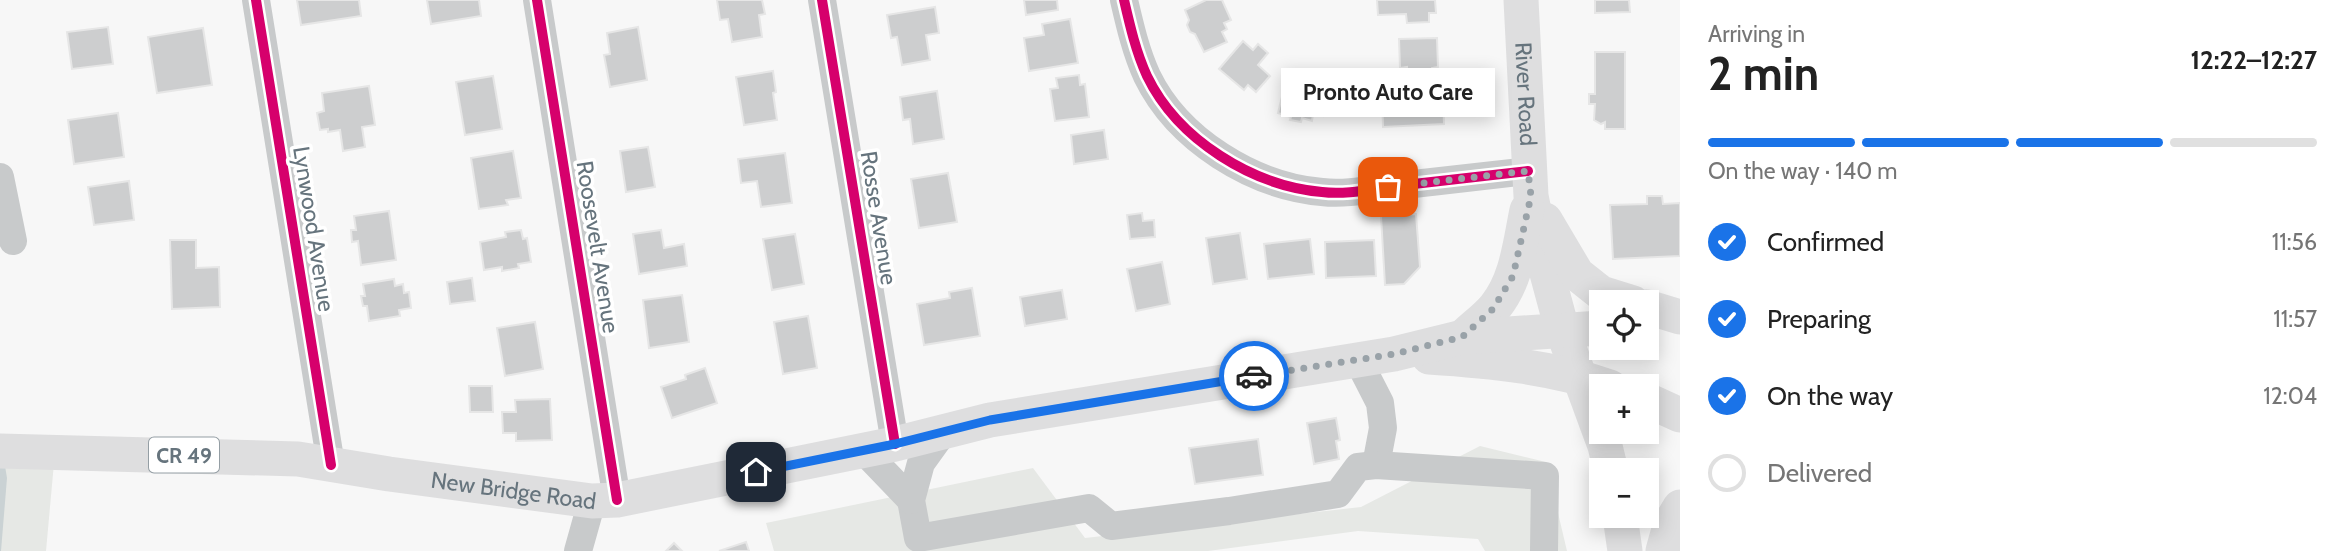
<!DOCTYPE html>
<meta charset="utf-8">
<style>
body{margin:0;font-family:Cabin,sans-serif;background:#f6f6f6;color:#222;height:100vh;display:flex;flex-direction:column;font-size:26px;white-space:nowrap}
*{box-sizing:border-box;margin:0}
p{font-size:23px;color:#767676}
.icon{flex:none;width:38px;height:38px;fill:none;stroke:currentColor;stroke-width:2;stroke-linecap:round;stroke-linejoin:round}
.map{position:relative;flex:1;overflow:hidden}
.sheet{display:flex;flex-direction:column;background:#fff;width:665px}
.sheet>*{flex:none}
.controls{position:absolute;left:1589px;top:290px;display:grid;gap:14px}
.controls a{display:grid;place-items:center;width:70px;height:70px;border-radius:0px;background:#fff;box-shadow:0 4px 18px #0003;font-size:35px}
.pin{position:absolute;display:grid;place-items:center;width:60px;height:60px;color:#fff;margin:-30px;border-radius:14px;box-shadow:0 4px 10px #0006}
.courier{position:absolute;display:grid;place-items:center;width:70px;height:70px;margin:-35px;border:5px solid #1a73e8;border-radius:50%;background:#fff;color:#222;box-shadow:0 2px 9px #0007}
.bubble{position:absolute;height:49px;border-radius:0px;background:#fff;box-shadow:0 4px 18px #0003;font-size:23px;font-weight:700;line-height:49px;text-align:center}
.overview em{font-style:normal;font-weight:700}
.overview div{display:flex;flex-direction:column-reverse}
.overview{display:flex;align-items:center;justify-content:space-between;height:119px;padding:0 28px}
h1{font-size:46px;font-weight:700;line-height:52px}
.bar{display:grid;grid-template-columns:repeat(4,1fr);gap:10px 7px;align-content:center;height:84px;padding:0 28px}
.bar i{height:9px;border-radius:5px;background:#e0e0e0}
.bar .selected{background:#1a73e8}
.bar p{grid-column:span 4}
ol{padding:0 28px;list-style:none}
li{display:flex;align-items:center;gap:21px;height:77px}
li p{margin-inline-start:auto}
li .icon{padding:7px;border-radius:50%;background:#1a73e8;color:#fff;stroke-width:4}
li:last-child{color:#767676}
li i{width:38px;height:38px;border:4px solid #e0e0e0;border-radius:50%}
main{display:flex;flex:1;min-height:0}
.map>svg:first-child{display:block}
.green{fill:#e6e8e5}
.water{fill:#cad2d4}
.building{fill:#cdcecf;stroke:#e6e6e6;stroke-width:2}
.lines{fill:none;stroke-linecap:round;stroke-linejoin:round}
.minor{stroke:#c8cacb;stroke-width:28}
.major{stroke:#dededf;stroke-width:35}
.cycleway-casing{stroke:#fff;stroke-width:15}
.cycleway{stroke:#d6006c;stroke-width:10}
.done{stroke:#99a2a8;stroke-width:7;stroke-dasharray:0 12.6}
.route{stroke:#1a73e8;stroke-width:9}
.labels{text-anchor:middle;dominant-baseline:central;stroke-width:7;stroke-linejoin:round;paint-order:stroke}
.shield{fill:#fff;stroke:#949ea4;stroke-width:2}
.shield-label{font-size:21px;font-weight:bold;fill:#66747d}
.street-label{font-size:23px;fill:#66747d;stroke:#fff}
</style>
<main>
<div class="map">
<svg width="1680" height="551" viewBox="0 0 1680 551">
<rect width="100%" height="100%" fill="#f7f7f7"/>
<g class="green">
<path d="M1480 446 1546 462 1567 551H1485L1478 539 1358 531 1208 551H774L766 523 1033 468 1085 538 1361 507Z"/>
<path d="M0 462 54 463 46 551H0Z"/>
</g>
<path class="water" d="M0 436 7 478 1 551H0Z"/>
<g class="building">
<path d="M297 0H359L361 16 301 25Z"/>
<path d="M427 0H479L481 16 431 24Z"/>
<path d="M717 0H762L765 14 759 15 762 37 732 42 728 19 720 20Z"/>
<path d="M1024 0H1057L1058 10 1026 15Z"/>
<path d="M1206 0H1222L1231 20 1224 23 1227 29 1222 32 1227 42 1204 52 1195 34 1190 32 1187 25 1189 20 1185 10Z"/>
<path d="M1377 0H1435L1436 13H1429V22L1407 23 1406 14 1378 15Z"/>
<path d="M1595 0H1629L1630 12 1595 13Z"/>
<path d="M935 7 939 33 926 35 930 60 902 65 897 37 891 38 887 15Z"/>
<path d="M1070 19 1078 63 1029 71 1024 38 1044 35 1042 24Z"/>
<path d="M108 27 113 64 72 69 67 32Z"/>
<path d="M638 27 647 80 610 87 604 55 610 54 607 33Z"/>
<path d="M203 28 212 85 157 93 148 37Z"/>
<path d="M1437 38 1438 67 1432 68V78L1407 79V67L1400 68 1399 39Z"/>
<path d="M1243 41 1253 50 1258 44 1268 53 1258 65 1270 76 1256 92 1248 85 1244 90 1219 69Z"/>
<path d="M1595 52H1625V129H1605V122L1601 124 1594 120 1595 104H1589V94H1595Z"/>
<path d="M773 71 776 92 773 93 777 120 744 125 736 77Z"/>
<path d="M1079 75 1080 85 1085 84 1089 117 1055 121 1050 89 1058 88 1056 78Z"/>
<path d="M493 76 502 129 465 135 456 82Z"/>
<path d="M1287 76 1314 82 1312 91 1328 95 1323 116 1313 114 1312 121 1302 118 1301 122 1290 120 1291 117 1278 113Z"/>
<path d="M369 86 375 125 362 127 365 147 343 151 340 130 328 132V129L320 130 317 113 324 111 322 93Z"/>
<path d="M937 91 944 139 913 144 910 119 903 120 900 97Z"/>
<path d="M1443 92 1444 124 1383 127 1382 95Z"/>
<path d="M118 113 124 157 74 164 68 120Z"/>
<path d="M1104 130 1108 159 1074 164 1071 135Z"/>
<path d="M648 147 655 187 626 192 620 151Z"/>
<path d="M513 151 521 198 506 200 508 205 479 209 471 158Z"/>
<path d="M785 153 792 203 761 207 757 181 741 183 738 159Z"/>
<path d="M948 173 957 222 919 228 911 179Z"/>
<path d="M129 181 134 220 94 225 88 187Z"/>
<path d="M1647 196H1662L1663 204 1680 203V256L1613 259 1610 205 1647 204Z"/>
<path d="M389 211 396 260 361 265 358 241 352 242 351 230H356L354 216Z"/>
<path d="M1142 213 1143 221 1154 220 1155 237 1130 239 1127 215Z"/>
<path d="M1416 214 1420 267 1404 284 1385 285 1381 216Z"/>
<path d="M521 230 523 239 527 238 531 262 518 264 519 268 502 271V267L484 270 480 242 506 237 505 232Z"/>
<path d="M661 230 664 248 684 244 687 266 639 274 633 234Z"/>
<path d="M1240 233 1247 279 1213 284 1206 238Z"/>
<path d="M795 234 804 284 772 290 763 239Z"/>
<path d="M1310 239 1314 274 1268 279 1264 244Z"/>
<path d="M170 240H196V268L219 267 220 307 172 309Z"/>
<path d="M1374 240 1376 276 1326 278 1325 242Z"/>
<path d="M1162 262 1170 304 1136 311 1127 269Z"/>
<path d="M472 278 475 301 450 304 447 282Z"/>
<path d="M394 279 395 286 403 284 404 293 409 292 411 308 399 310 400 316 369 321 367 306H363L361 296H365L363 284Z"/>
<path d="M972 288 980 336 924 345 917 304 950 298 949 292Z"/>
<path d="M1062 290 1067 319 1025 326 1020 297Z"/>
<path d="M682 295 689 342 649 348 643 300Z"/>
<path d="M808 316 817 368 783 374 774 322Z"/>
<path d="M535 322 543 369 505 376 497 328Z"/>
<path d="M705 368 717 403 672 418 661 387 686 379 685 375Z"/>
<path d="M469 386H492L493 412H470Z"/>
<path d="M550 399 552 440 516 441V433H503L502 412H516L515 400Z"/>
<path d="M1336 418 1340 440 1336 441 1339 459 1314 464 1307 423Z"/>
<path d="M1258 439 1263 475 1195 484 1189 448Z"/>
<path d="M746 542 749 551H719Z"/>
<path d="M674 543 682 551H666Z"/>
</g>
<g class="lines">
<g class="minor">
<path d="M256 0 331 465"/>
<path d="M537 0 617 500"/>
<path d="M822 0 895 444"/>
<path d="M1124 0C1130 26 1136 52 1147 76 1178 140 1253 186 1322 192 1346 195 1372 189 1396 186 1440 181 1484 176 1528 171"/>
<path d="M0 177 13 241"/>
<path d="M1358 360 1380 403 1383 428 1376 465"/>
<path d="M944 431 921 463 911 500 918 538 1089 508 1111 526 1229 511 1338 494 1358 467 1376 465 1545 476 1544 551"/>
<path d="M863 450 911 500"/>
<path d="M578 551 592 501"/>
</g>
<g class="major">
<path id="s1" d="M1521 0 1531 196 1545 266 1562 329 1605 446 1611 471"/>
<path d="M1545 220 1577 274 1601 293 1633 303"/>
<path d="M1647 307 1680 317"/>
<path d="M1463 337C1473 327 1486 318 1495 307 1517 280 1520 244 1527 210"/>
<path d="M1429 357C1491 361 1551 367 1610 387"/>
<path d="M1647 400 1680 415"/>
<path id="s2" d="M0 451 298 459 389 474 592 501 617 500 895 444 990 420 1394 354 1463 337 1601 328"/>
<path d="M1620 516 1625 551"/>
<path d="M1663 551 1671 522 1680 507"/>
</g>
<g class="cycleway-casing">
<g id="cycleway">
<path d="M256 0 331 465"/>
<path d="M537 0 617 500"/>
<path d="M822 0 895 444"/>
<path d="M1124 0C1130 26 1136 52 1147 76 1178 140 1253 186 1322 192 1346 195 1372 189 1396 186 1440 181 1484 176 1528 171"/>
</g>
</g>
<use href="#cycleway" class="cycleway"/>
</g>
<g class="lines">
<path class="done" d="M1254 376 1394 354 1462 337 1493 309 1513 276 1531 196 1528 171 1388 187"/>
<path class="route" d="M756 472 895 444 990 420 1254 376"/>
</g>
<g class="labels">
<rect class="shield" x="149" y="437.5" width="70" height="35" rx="5"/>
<g class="shield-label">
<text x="184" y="455">CR 49</text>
</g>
<g class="street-label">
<text stroke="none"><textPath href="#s1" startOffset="94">River Road</textPath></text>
<text transform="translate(879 218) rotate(81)">Rosse Avenue</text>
<text transform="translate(314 229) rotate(81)">Lynwood Avenue</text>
<text transform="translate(598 247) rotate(81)">Roosevelt Avenue</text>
<text stroke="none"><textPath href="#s2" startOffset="516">New Bridge Road</textPath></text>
</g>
</g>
</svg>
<div class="controls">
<a><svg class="icon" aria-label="locate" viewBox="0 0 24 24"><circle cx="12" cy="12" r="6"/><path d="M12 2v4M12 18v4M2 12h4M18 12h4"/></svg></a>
<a>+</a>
<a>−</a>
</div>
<div class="pin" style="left:1388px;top:187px;background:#ea580c"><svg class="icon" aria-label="bag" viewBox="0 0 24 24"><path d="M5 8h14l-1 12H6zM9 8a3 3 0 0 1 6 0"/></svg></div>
<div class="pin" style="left:756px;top:472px;background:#1f2937"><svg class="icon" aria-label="home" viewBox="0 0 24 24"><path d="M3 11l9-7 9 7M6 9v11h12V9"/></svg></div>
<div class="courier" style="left:1254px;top:376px"><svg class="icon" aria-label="car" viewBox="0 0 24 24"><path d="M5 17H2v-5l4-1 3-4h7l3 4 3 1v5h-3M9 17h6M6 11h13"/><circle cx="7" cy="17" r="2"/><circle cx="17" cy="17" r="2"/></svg></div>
<div class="bubble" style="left:1281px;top:68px;width:214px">Pronto Auto Care</div>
</div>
<section class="sheet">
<div class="overview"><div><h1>2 min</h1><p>Arriving in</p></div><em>12:22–12:27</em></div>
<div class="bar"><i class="selected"></i><i class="selected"></i><i class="selected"></i><i></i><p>On the way · 140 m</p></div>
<ol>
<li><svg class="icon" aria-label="check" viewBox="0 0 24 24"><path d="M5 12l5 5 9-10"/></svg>Confirmed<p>11:56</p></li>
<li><svg class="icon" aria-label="check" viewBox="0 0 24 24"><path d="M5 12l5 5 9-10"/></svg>Preparing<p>11:57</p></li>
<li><svg class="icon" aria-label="check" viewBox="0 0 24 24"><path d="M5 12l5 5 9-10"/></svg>On the way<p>12:04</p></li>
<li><i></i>Delivered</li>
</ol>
</section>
</main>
